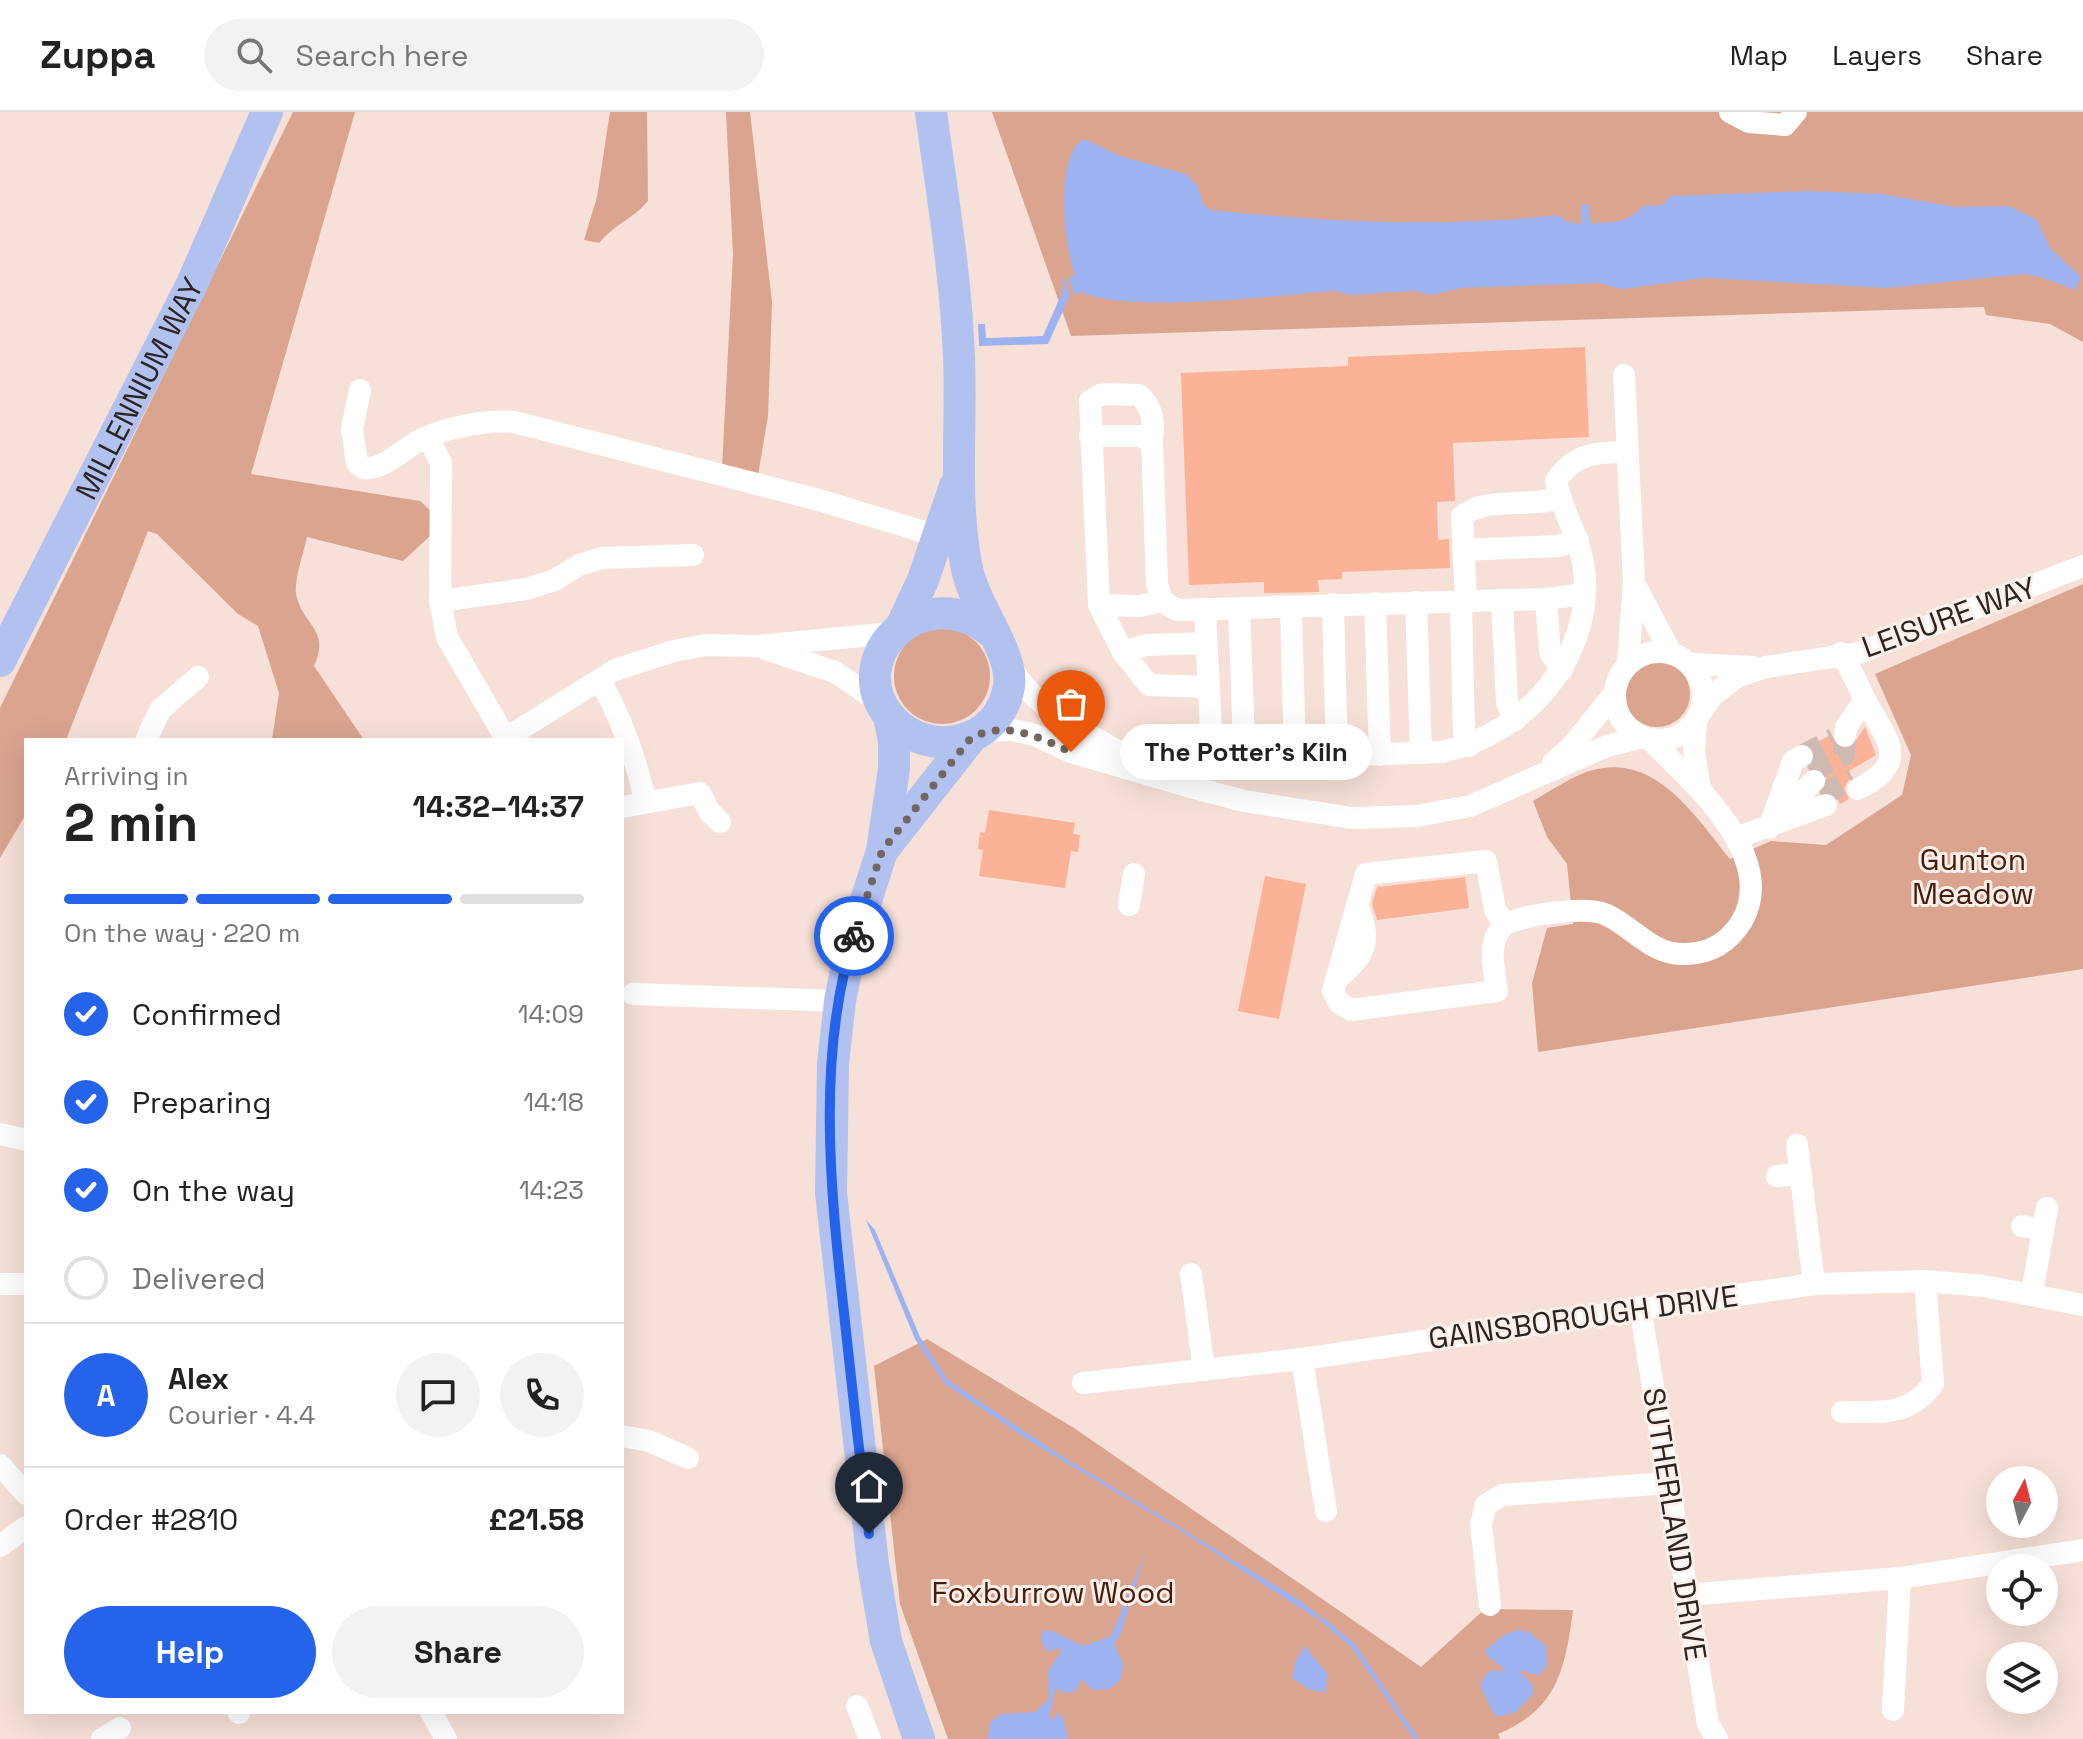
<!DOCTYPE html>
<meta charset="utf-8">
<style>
body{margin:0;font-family:"Space Grotesk",sans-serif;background:#f2f2f2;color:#222;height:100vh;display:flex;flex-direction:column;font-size:30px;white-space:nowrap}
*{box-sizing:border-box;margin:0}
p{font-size:26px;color:#767676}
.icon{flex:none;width:44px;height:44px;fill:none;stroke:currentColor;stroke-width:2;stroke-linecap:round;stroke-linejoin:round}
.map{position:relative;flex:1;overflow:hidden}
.details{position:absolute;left:24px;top:626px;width:600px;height:976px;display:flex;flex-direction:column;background:#fff;border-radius:0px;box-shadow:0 8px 32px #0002}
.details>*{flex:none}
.needle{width:52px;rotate:7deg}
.fabs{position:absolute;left:1986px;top:1354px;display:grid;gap:16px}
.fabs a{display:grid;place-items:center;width:72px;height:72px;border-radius:50%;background:#fff;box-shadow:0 8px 32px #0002;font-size:40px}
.pin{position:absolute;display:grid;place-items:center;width:68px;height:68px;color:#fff;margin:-82px -34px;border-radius:50% 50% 50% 0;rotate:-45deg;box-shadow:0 0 8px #0007}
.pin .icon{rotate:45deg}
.courier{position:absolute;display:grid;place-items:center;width:80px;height:80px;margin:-40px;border:6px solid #2563eb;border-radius:50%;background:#fff;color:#222;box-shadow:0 2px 10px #0007}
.bubble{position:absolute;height:56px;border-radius:28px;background:#fff;box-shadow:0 8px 32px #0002;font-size:26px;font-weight:800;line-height:56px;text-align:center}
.head em{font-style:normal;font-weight:800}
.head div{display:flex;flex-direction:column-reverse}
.head{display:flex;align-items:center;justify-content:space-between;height:136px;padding:0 40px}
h1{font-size:52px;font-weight:800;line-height:60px}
.bar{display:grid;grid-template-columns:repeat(4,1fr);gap:12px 8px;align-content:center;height:96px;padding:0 40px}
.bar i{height:10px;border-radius:6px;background:#e0e0e0}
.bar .on{background:#2563eb}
.bar p{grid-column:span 4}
.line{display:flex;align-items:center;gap:20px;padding:0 40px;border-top:2px solid #e0e0e0}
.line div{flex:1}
.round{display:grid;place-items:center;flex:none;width:84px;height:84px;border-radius:42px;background:#f2f2f2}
ol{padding:0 40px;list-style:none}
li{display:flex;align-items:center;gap:24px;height:88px}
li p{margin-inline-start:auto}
li .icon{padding:8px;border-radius:50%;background:#2563eb;color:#fff;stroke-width:4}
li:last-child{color:#767676}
li i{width:44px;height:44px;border:4px solid #e0e0e0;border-radius:50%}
.button{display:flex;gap:16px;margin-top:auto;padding:16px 40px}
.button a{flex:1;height:92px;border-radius:48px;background:#2563eb;color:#fff;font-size:32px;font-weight:800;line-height:92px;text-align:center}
.button a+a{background:#f2f2f2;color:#222}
header{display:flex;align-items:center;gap:48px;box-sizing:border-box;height:112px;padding:0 40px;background:#fff;border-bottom:2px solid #e0e0e0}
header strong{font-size:38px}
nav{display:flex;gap:44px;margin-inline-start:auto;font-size:28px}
.search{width:560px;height:72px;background:#f2f2f2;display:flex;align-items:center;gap:20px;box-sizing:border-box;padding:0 28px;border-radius:44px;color:#767676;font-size:30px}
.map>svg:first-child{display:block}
.green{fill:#daa48f}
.water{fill:#9db2f1}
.building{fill:#fbb296}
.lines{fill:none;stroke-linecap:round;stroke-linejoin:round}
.minor-tunnel{stroke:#cebab3;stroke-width:22;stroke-dasharray:22 11;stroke-linecap:butt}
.minor{stroke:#fff;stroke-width:22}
.highway{stroke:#b1c1f0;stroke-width:32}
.done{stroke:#736661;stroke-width:8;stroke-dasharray:0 14.4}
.route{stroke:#2563eb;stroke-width:10}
.labels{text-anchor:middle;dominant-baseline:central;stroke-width:6;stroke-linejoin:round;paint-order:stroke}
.street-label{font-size:30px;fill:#2c2421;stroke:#fdf0eb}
.park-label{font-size:30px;fill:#471b08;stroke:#fdf0eb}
</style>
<header>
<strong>Zuppa</strong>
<div class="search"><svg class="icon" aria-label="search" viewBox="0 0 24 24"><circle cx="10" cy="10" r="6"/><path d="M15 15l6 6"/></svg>Search here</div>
<nav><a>Map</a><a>Layers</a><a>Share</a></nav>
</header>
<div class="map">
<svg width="2083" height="1627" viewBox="0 0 2083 1627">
<rect width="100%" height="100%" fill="#f6e0d8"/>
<g class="green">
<path d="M293 0H355L251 362 420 389 433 401 431 423 403 449 307 425C304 440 294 467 296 482 302 513 331 517 314 554L364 628H272L279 581 258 514 238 502 157 422 148 419 66 628H26V702L0 746V596Z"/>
<path d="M610 0H647L648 89C633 107 613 113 599 131L584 128 597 85Z"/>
<path d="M726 0H750L772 190 768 304 758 363 722 357 733 142Z"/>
<path d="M992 0H2083V230L2050 212 1986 203 1984 195 1071 224Z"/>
<path d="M2083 472V857L1538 940 1532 871 1547 816 1573 812 1567 752 1547 725 1533 689C1552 678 1572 664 1593 658 1656 641 1696 705 1730 747L1771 729 1826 733 1902 683 1911 643 1875 562Z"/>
<circle cx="942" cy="564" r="48"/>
<circle cx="1657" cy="582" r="33"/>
<path d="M927 1227 1074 1316 1421 1555 1485 1497 1573 1498C1565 1557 1558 1597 1498 1622L1500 1627H948L900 1492 874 1254Z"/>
</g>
<g class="water">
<path d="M1084 27 1123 45 1186 62 1198 75 1203 92 1210 98C1325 110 1444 116 1559 103L1565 109 1581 112V93L1589 92 1590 111C1613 111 1628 111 1643 94L1662 93 1671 84 1808 79 1882 82 1956 95 2009 94 2037 108 2050 136 2081 165 2075 178 2041 165 2024 162 1887 176 1706 166 1622 177 1599 171 1461 176 1432 183 1413 179 1351 183 1333 179C1280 183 1124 202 1082 180L1074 182 1068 166 1075 163C1064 137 1054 42 1084 27Z"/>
<path d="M1064 167 1070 183 1048 232 979 234 978 212H985L986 226 1043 224 1064 176 1061 169Z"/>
<path d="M866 1108 875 1118 920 1225 948 1268 1060 1343 1296 1486 1320 1504 1317 1507 1181 1419 1033 1331 945 1272 915 1227Z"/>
<path d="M1146 1438 1121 1521 1114 1532 1123 1551 1121 1568 1109 1577 1092 1578 1082 1567 1075 1580 1064 1581 1056 1576 1049 1605 1053 1608 1058 1600 1064 1608 1068 1627H988L990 1611 1000 1602 1035 1600 1049 1587 1048 1559 1062 1538 1058 1536 1047 1540 1041 1528 1043 1519 1050 1518 1083 1534 1111 1524Z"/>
<path d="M1322 1505 1355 1532 1419 1627H1414L1352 1536 1319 1508Z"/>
<path d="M1518 1518 1529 1520 1546 1534 1547 1553 1540 1563 1519 1559 1532 1572 1533 1582 1516 1600 1496 1605 1482 1579 1481 1569 1490 1559 1506 1558 1488 1545 1485 1538 1504 1523Z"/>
<path d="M1305 1534 1328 1563 1325 1581 1308 1577 1292 1566 1296 1548Z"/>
</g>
<g class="building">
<path d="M1585 235 1589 325 1453 331 1455 389 1437 390 1438 428 1449 427 1450 456 1342 460V467L1318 468 1319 480 1264 481V470L1189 473 1181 261 1348 254V245Z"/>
<path d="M1865 615 1876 643 1849 659 1851 665 1844 676 1849 687 1840 692 1834 682 1823 680 1828 672 1824 660 1817 655 1808 657 1816 645 1811 633 1831 623 1837 636 1850 637Z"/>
<path d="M989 698 1075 711 1073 722 1080 723 1078 740 1071 739 1065 776 979 764 983 738 978 737 980 720 985 721Z"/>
<path d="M1265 764 1306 772 1279 907 1238 899Z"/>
<path d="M1465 765 1469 796 1377 808 1372 792 1377 775Z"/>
</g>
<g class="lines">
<g class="minor-tunnel">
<path d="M1802 644 1834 627"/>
<path d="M1810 660 1844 643 1845 624"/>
<path d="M1821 683 1853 667"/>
</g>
<g class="minor">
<path d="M1730 0 1749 10 1785 13 1796 0"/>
<path d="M1624 263 1634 470 1628 552"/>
<path d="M360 278 352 317 357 351 363 356C385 358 402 337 420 328 445 316 487 307 514 310L819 388 937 424"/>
<path d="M1090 324H1140L1152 330"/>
<path d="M422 327 432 333 441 351 440 489 447 525 506 627"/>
<path d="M1464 438 1558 434 1578 428"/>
<path d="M1636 475 1671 541"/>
<path d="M1546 487 1550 540 1562 558"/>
<path d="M1502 488 1507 591 1515 608"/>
<path d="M440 489 526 477 555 468 579 453 602 446 693 443"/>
<path d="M1162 489 1140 494 1099 493 1090 289 1102 282 1139 283C1154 297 1154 311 1152 330L1157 472 1162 489 1177 498 1546 487 1585 482"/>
<path d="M1461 489 1464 620 1469 634"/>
<path d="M1466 489 1462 404C1486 384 1530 396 1559 386"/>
<path d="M1416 490 1421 641"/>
<path d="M1375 491 1380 643"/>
<path d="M1333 492 1337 644"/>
<path d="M1099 493 1123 540 1149 573 1209 575"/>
<path d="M1291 495 1295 644"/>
<path d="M1239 498 1244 630 1240 643"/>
<path d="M1205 499 1211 619 1215 634 1240 643 1267 646 1442 640C1526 622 1594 545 1584 457 1580 425 1562 400 1556 369 1574 341 1597 340 1628 340"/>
<path d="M766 537 835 560 882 592"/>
<circle cx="1659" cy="584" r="44"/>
<path d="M1123 540 1146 533 1206 531"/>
<path d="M1841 541C1850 556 1857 570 1864 586 1883 624 1915 649 1858 677"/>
<path d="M1009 551C1031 598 1095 624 1138 651"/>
<path d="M1691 552 1753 555"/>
<path d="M600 568C622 608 636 645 645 689"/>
<path d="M1699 603 1713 583 1738 564 1766 555 1859 541 2083 454"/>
<path d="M1696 609 1694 640 1700 677"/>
<path d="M983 619 1012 618 1035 623 1071 640 1187 674 1244 689 1352 706 1417 704 1470 694 1607 634 1643 625"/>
<path d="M1845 624 1846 615 1865 588"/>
<path d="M146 628 160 598 198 565"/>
<path d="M503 628 615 558 674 539 706 533 757 534 893 521"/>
<path d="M1553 651 1572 634 1614 582"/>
<path d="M622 695 700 681 709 699 720 710"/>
<path d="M1777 706 1814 669"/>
<path d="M1769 716 1793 649 1802 644"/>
<path d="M1736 726 1826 693"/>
<path d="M1129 793 1134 762"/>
<path d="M1505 812 1495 798 1486 749 1366 762 1333 879 1339 891 1351 898 1497 879C1494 856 1486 830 1505 812 1526 803 1586 793 1607 803 1636 817 1652 844 1687 842 1712 841 1729 830 1742 809 1779 744 1691 668 1649 627"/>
<path d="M1337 867C1365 844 1373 828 1357 794"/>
<path d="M633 882 840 889"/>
<path d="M0 1022 26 1028"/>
<path d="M1797 1033 1814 1172"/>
<path d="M1777 1064 1800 1062"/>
<path d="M2022 1114 2043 1118"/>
<path d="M1191 1162 1204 1258"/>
<path d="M0 1172H26"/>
<path d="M2032 1181 2047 1096"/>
<path d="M1640 1195 1708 1612 1717 1627"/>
<path d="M1302 1247 1326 1399"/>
<path d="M1083 1271 1302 1247 1814 1172 1925 1169 1984 1174 2083 1193"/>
<path d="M1842 1300C1881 1299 1907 1306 1933 1272L1925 1169"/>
<path d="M622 1324 649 1329 688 1346"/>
<path d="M0 1353 26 1382"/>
<path d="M0 1434 26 1415"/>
<path d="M1685 1483 1900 1466 2083 1438"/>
<path d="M1490 1493 1481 1412 1486 1393 1502 1383 1669 1371"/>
<path d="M857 1594 870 1627"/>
<path d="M1893 1598 1900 1466"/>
<path d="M239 1600V1601"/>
<path d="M431 1600 446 1627"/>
<path d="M102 1627 120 1616"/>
</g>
<g class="highway">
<path d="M931 0C942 82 956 163 959 246 962 316 953 388 967 457 975 496 1014 541 1009 574 1000 633 927 649 890 605 841 547 921 465 990 519"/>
<path d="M902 513 923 468 955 374"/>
<path id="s1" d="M0 549 192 172 267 0"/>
<path d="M889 604 894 629V657L882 739 850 838 840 889 833 952 831 1081 873 1452 886 1529 919 1627"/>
<path d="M882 739 970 627"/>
</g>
</g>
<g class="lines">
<path class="done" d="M854 824 882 739 970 627C1003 607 1039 625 1071 640"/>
<path class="route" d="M854 824C817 941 830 1073 843 1192 851 1269 860 1345 869 1422"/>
</g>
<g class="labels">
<g class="street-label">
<text stroke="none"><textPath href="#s1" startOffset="306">MILLENNIUM WAY</textPath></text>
<text transform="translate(1949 505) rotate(-20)">LEISURE WAY</text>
<text transform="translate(1583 1205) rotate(-8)">GAINSBOROUGH DRIVE</text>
<text transform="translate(1675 1412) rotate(81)">SUTHERLAND DRIVE</text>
</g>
<g class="park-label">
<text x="1973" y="747">Gunton<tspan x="1973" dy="34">Meadow</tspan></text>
<text x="1053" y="1480">Foxburrow Wood</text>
</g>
</g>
</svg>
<div class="fabs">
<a><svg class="needle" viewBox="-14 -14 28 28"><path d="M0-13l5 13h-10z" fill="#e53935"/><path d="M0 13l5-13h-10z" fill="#767676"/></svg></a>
<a><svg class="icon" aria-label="locate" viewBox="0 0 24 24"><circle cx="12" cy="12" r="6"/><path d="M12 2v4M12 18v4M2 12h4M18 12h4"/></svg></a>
<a><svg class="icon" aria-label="layers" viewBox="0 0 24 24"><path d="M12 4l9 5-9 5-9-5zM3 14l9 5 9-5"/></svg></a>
</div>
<div class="pin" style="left:1071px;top:640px;background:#ea580c"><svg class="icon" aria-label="bag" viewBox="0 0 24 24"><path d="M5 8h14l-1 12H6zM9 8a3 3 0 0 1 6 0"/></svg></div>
<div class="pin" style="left:869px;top:1422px;background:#1f2937"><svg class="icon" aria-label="home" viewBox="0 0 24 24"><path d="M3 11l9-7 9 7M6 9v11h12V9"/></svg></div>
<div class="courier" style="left:854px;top:824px"><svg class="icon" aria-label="bike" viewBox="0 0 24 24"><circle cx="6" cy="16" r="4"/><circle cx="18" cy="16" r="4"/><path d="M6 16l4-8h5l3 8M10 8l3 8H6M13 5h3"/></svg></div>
<div class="bubble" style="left:1120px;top:612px;width:252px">The Potter's Kiln</div>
<section class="details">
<div class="head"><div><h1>2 min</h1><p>Arriving in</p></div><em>14:32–14:37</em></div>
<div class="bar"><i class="on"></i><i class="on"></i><i class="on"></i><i></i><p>On the way · 220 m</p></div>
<ol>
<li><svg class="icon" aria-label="check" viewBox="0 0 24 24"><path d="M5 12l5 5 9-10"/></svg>Confirmed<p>14:09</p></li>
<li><svg class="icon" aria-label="check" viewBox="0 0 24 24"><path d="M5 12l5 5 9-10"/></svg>Preparing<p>14:18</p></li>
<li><svg class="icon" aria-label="check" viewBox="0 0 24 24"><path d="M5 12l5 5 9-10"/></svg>On the way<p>14:23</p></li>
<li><i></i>Delivered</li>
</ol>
<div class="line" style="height:144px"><b class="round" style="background:#2563eb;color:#fff">A</b><div><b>Alex</b><p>Courier · 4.4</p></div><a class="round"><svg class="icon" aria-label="chat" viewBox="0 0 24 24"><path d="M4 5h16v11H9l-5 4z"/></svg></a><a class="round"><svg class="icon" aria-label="phone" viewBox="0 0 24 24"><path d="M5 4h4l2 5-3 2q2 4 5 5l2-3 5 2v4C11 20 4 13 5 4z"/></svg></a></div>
<div class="line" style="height:104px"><div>Order #2810</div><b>£21.58</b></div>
<div class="button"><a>Help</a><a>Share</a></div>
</section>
</div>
